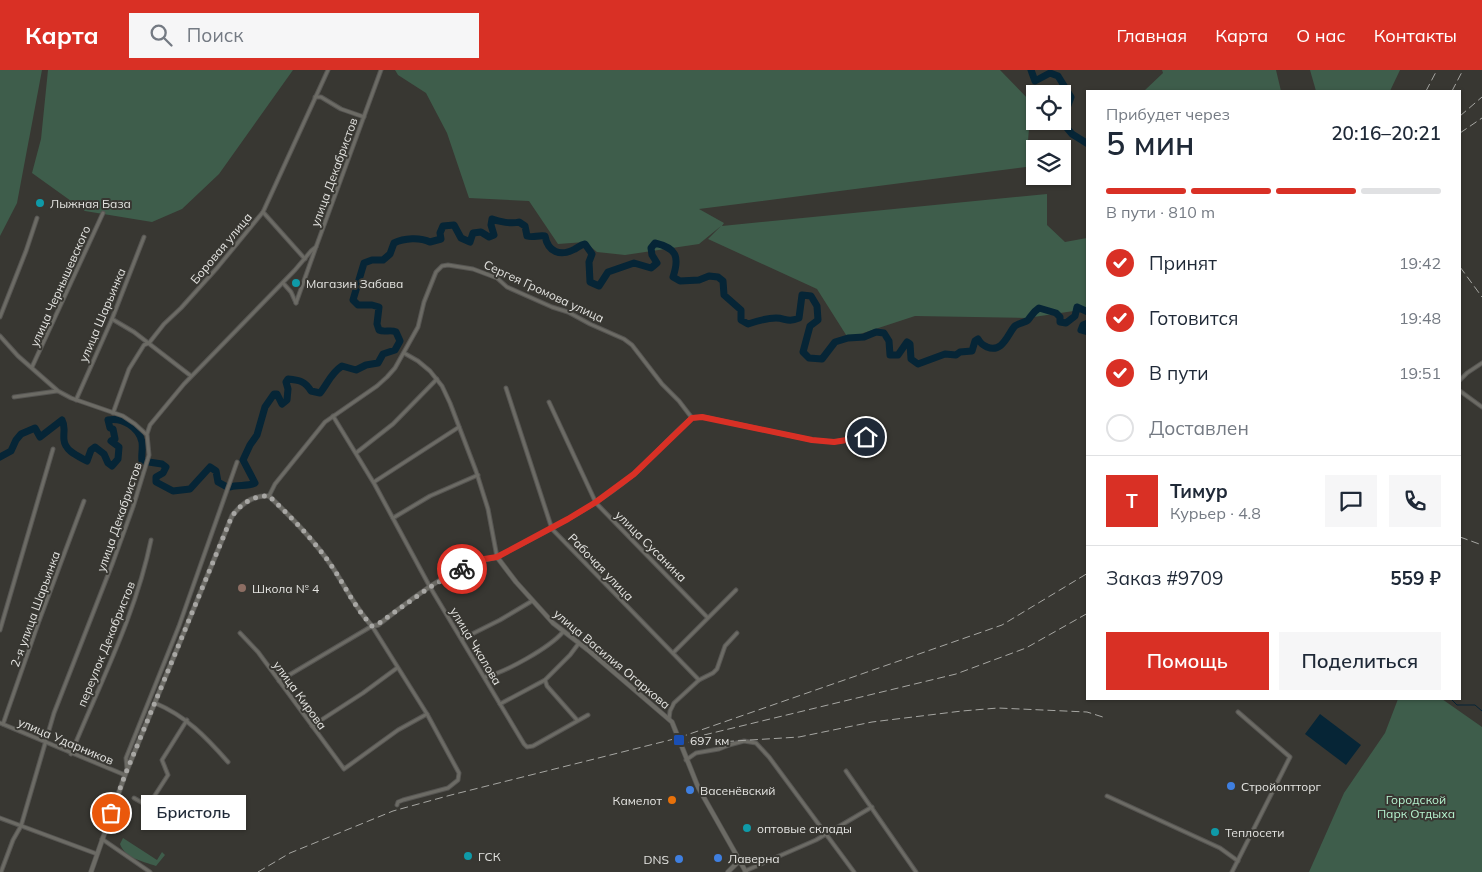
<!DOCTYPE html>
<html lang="ru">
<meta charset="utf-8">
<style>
body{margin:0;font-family:Mulish,sans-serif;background:#f6f6f7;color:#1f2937;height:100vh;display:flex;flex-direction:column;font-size:19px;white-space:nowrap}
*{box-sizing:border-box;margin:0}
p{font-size:16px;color:#747a83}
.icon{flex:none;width:28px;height:28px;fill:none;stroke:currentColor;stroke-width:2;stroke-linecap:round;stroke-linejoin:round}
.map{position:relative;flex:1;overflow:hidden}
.panel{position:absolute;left:1086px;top:20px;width:375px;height:610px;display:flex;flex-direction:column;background:#fff;border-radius:0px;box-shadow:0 1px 4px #0004}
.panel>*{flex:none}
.buttons{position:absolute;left:1026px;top:15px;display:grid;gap:10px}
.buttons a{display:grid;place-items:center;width:45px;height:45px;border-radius:0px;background:#fff;box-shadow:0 1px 4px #0004;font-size:25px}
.pin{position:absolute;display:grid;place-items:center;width:42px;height:42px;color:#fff;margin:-21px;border:2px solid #fff;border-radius:50%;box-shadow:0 1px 5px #0007}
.courier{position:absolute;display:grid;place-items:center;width:50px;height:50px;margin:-25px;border:4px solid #d93025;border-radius:50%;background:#fff;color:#222;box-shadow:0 1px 6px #0007}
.bubble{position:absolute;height:35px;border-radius:0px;background:#fff;box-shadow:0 1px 4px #0004;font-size:16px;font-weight:600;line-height:35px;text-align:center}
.summary em{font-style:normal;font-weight:600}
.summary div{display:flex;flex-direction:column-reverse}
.summary{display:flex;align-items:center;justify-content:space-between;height:85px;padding:0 20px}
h1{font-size:32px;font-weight:600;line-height:38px}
.bar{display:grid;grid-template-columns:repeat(4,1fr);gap:8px 5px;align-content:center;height:60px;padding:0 20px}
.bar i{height:6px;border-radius:4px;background:#e0e1e3}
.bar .current{background:#d93025}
.bar p{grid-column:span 4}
.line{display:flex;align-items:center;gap:12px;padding:0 20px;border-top:1px solid #e0e1e3}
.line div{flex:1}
.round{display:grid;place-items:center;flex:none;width:52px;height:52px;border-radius:0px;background:#f6f6f7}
ol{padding:0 20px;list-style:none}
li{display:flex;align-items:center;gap:15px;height:55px}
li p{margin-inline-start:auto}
li .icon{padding:5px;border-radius:50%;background:#d93025;color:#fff;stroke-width:4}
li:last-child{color:#747a83}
li i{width:28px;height:28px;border:2px solid #e0e1e3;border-radius:50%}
.button{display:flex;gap:10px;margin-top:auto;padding:10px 20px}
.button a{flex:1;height:58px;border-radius:0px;background:#d93025;color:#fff;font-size:20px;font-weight:600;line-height:58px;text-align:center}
.button a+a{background:#f6f6f7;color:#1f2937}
header{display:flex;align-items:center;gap:30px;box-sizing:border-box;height:70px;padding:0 25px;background:#d93025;color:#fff}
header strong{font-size:24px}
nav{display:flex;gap:28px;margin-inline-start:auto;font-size:18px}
.search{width:350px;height:45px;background:#f6f6f7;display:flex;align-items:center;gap:12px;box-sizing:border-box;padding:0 18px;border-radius:0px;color:#747a83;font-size:19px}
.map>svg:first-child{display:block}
.green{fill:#3e5d4b}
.water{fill:#062536}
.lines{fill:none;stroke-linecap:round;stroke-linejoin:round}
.stream{stroke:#062536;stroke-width:1}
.river{stroke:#062536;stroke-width:7}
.minor-casing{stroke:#565552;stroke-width:5}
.tertiary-casing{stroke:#565552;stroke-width:5.5}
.minor{stroke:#6c6b65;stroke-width:3}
.tertiary{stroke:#6c6b65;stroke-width:4}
.rail{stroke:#a6a6a2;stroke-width:1;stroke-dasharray:8 4;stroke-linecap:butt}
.done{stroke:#a8a7a4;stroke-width:5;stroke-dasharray:0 9}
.route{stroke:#d93025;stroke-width:6}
.culture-dot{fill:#0f9aa8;stroke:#383732;stroke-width:2}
.education-dot{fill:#8d6e63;stroke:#383732;stroke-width:2}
.transit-dot{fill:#1a4fb4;stroke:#383732;stroke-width:2}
.shop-dot{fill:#3f7fe0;stroke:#383732;stroke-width:2}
.food-dot{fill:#e8710a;stroke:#383732;stroke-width:2}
.labels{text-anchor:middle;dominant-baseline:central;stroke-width:4;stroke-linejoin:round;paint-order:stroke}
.street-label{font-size:12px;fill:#e4e4e1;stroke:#383732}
.poi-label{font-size:12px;fill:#e4e4e1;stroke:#383732;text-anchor:start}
.park-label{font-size:12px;fill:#b6f3cf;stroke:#383732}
</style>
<header>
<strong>Карта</strong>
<div class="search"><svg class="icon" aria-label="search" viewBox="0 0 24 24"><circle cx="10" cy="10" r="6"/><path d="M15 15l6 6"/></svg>Поиск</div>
<nav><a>Главная</a><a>Карта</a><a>О нас</a><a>Контакты</a></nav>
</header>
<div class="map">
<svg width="1482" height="802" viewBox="0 0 1482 802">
<rect width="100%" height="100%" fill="#383732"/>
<g class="green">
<path d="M0 0H42L17 133 0 166Z"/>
<path d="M48 0H293L219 104 182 139 152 152 85 141 32 103 41 69Z"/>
<path d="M395 0H1000L1031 32 1026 97 699 139 724 153 722 156 1047 124V155L1065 172 1087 168V239L1027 248 915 246 848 268 817 219 708 169 721 156 699 174 625 185 597 182 585 172 558 174 529 131 469 128 447 63 426 23 398 5Z"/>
<path d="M1162 0H1276L1281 21H1144L1163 3Z"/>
<path d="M1310 0H1400L1390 21H1316Z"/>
<path d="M1398 629H1442L1482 657V802H1309L1344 723 1385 663Z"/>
<path d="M123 768 157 790 162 782 165 785 156 796C142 791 125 788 120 774Z"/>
</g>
<path class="water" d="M1320 644 1361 675 1346 695 1305 664Z"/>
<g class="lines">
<path class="stream" d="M1451 629 1457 635H1475L1482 641"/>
<g class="river">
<path d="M1031 0 1035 11 1050 3 1058 6 1071 27 1067 38 1062 42"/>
<path d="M1061 51 1072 64 1088 74"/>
<path d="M1088 253 1083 255 1081 260 1088 262"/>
<path d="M0 387 11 381 16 370 21 364 35 358 40 367 62 350C66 357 63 362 64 370 65 381 78 386 87 391L91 380 95 377 104 384 108 393 112 396 118 389 119 377 111 371 115 369 113 359 110 358 108 350C122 347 139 357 142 372 143 379 141 385 142 391L162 394 166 397 163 403 156 407V412L173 421 190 419 210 397 216 401 218 412 227 417"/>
<path d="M230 417C238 414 247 417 255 413L243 390 250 375 257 365 265 337 274 324H277L282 334 287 330 288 319 286 312 288 309C299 310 305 311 311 321L320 323C328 313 331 303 342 296L356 300 366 295 378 293 383 284 395 280 400 271 396 262C390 259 385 263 379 260L377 254 379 237 372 235H358L353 230 364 193 372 190H383L390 184 394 173C404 168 420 167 430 172L441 169 440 163 443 156 454 155 461 168 470 172 473 163 481 162 489 167 494 165 491 155 492 149C499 152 512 154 519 152L525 156 527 166C533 168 538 165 545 166 548 182 560 187 575 179 579 177 580 175 585 174L592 184 589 192 590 212 599 216 608 202 634 193 651 198 657 193 652 185 651 178 655 173C676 178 680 186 673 207L680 211 699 210 709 206 718 207 723 211 724 225 741 240V250L748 254C757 251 766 248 776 248 786 248 787 253 799 248L802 225 811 226 817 236 818 250 810 256 803 282 809 288 822 289 835 272 848 268 864 267 876 262 884 263 889 271 890 285H898L907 272 910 274 911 289 918 294 945 284 956 285 960 282 972 281 975 271 978 269C981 274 983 275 987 277 1002 283 1007 266 1014 257 1017 253 1025 253 1028 250 1032 245 1033 242 1039 238L1056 243 1060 247V252L1066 253 1075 246 1077 237 1088 242"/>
</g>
<g class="minor-casing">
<g id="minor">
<path d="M315 27H321L341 39 364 47"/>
<path d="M263 142 305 189"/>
<path d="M283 213 291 222 296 233"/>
<path d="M296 233 316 177"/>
<path d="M0 247 26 181 37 148"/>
<path d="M112 249 134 262 191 306"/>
<path d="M0 266 18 286 58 321 71 328 123 346 135 354 146 364"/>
<path d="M404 283 418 291 430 301 442 316 450 333 476 401 488 439 497 487C544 462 593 439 634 404 654 386 671 365 692 348L703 347 812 370 834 372 866 367"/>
<path d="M32 297 103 143"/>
<path d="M1460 310 1467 303 1482 293"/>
<path d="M506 318 552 459 699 610"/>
<path d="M1460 321 1482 337"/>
<path d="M14 327 57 321"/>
<path d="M76 330 112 249 144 167"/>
<path d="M549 332 596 433 707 547"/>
<path d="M113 343 129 299 144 275 149 273 164 254 181 238 217 198 263 142 328 0"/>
<path d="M333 346 375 415 430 517 524 674 527 677 533 676 588 645"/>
<path d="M356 383 393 354 437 309"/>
<path d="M374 412 459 357"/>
<path d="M269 426 275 414 325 352 377 316 387 307 395 298 418 257 424 232 436 202 442 196 448 195 473 199 497 208 507 217 552 237 568 242 590 254 624 269 632 275 662 314 679 331 692 348"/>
<path d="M393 448 430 426 478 405"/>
<path d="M0 560 53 379"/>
<path d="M240 563 258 582 344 699 398 660 427 644"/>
<path d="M462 569 500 550 532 531"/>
<path d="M673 583 736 520"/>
<path d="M485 607C506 602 549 578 563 562"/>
<path d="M545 610 547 616 577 650"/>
<path d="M279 611 372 556 427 644 459 703 458 710 448 718 403 730 398 732 397 735"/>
<path d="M155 633C186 646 206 667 228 692"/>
<path d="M500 634 545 610 570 585 579 573"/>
<path d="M669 649 670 641 674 633 699 610 713 603 717 599 725 576 737 563"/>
<path d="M0 653 125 705"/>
<path d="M3 654 39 551 84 431"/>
<path d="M312 656 363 623 397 598"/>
<path d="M71 684C100 613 136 544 151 470"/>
<path d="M686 690 696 683 719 679 729 675 744 671 756 673 769 687 854 802"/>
<path d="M127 699 126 688 179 556 237 392"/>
<path d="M846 701 916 802"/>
<path d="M1107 726 1220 778 1238 791"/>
<path d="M134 728 148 736 168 705 162 690 187 650"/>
<path d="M0 748 97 784"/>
<path d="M102 769 150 802"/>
<path d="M745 801 816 770 872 737"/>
<path d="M1 802 13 770 21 756 54 643 113 492 133 437 149 385 147 364 150 355 184 314 295 200 311 181 316 177 381 0"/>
<path d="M1232 802 1290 687 1238 642"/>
</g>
</g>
<g class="tertiary-casing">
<g id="tertiary">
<path d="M91 802 125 705 232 446C241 434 253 425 269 426 292 448 315 471 333 498 346 518 356 539 372 556L378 555C413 528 453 495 497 487L516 512 553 553 588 580 672 652 698 717 746 802"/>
<path d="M728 802 739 791"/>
</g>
</g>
<use href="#minor" class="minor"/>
<use href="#tertiary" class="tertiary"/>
<g class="rail">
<path d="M1426 21 1437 0"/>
<path d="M1452 21 1463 0"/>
<path d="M1460 46 1482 27"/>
<path d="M1460 63 1482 48"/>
<path d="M1460 197 1482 227"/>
<path d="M1460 467 1482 475"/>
<path d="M704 665 956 604 1026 578 1088 543"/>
<path d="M702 673 799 667 872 652 962 641 998 638 1087 642 1106 648"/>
<path d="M677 675 711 667"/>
<path d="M258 802 290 783 393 741 451 725 678 668 1002 555 1088 503"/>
</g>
</g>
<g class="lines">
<path class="done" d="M111 743 125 705 232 446C241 434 253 425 269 426 292 448 315 471 333 498 346 518 356 539 372 556L378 554 430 517 462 499"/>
<path class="route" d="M462 499 478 490 497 487 568 449 596 432 634 404 692 348 702 347 812 370 834 372 866 367"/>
</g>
<g class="culture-dot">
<circle cx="40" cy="133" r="5"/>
<circle cx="296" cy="213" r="5"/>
<circle cx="747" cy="758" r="5"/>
<circle cx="1215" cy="762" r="5"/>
<circle cx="468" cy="786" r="5"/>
</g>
<circle class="education-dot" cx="242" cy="518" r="5"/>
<rect class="transit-dot" x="673" y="664" width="12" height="12" rx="2.5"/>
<g class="shop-dot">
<circle cx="1231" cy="716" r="5"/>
<circle cx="690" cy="720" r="5"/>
<circle cx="718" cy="788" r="5"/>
<circle cx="679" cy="789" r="5"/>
</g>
<circle class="food-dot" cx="672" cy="730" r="5"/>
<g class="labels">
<g class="street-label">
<text transform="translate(334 102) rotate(-70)">улица Декабристов</text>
<text transform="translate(221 178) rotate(-50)">Боровая улица</text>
<text transform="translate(60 216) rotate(-66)">улица Чернышевского</text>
<text transform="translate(544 221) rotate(25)">Сергея Громова улица</text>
<text transform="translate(102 245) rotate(-67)">улица Шарьинка</text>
<text transform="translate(119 447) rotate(-71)">улица Декабристов</text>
<text transform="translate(651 476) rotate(45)">улица Сусанина</text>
<text transform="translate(601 497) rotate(46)">Рабочая улица</text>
<text transform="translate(35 539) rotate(-70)">2-я улица Шарьинка</text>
<text transform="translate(106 574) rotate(-68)">переулок Декабристов</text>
<text transform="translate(476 576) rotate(59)">улица Чкалова</text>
<text transform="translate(612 589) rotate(40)">улица Василия Огаркова</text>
<text transform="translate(300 625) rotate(54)">улица Кирова</text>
<text transform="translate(66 671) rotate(23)">улица Ударников</text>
</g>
<g class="poi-label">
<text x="50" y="133">Лыжная База</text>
<text x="306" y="213">Магазин Забава</text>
<text x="252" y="518">Школа № 4</text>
<text x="690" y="670">697 км</text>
<text x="1241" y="716">Стройоптторг</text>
<text x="700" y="720">Васенёвский</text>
<text x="662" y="730" text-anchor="end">Камелот</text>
<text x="757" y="758">оптовые склады</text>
<text x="1225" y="762">Теплосети</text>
<text x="478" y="786">ГСК</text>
<text x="728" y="788">Лаверна</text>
<text x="669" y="789" text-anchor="end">DNS</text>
</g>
<g class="park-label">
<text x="1416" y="729">Городской<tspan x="1416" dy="14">Парк Отдыха</tspan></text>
</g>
</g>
</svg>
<div class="buttons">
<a><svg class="icon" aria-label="locate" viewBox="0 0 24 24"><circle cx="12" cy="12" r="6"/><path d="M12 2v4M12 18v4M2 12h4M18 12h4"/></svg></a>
<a><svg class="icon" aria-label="layers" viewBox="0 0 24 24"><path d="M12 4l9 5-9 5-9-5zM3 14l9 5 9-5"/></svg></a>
</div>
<div class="pin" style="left:111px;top:743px;background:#ea580c"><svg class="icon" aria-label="bag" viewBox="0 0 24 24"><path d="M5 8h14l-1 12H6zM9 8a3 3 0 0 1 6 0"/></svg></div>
<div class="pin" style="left:866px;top:367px;background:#1f2937"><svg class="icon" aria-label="home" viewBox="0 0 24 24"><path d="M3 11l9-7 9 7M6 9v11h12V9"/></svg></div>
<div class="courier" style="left:462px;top:499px"><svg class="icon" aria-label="bike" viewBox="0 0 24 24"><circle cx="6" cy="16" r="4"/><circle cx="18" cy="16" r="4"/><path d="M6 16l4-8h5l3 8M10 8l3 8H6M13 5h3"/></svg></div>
<div class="bubble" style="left:141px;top:725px;width:105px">Бристоль</div>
<section class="panel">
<div class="summary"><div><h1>5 мин</h1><p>Прибудет через</p></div><em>20:16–20:21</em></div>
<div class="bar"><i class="current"></i><i class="current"></i><i class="current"></i><i></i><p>В пути · 810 m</p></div>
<ol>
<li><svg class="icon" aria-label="check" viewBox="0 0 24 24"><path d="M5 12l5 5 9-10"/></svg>Принят<p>19:42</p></li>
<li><svg class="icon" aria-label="check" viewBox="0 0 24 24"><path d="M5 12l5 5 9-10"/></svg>Готовится<p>19:48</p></li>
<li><svg class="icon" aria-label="check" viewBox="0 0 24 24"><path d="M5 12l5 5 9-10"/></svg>В пути<p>19:51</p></li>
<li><i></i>Доставлен</li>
</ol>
<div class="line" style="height:90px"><b class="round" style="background:#d93025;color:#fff">Т</b><div><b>Тимур</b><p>Курьер · 4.8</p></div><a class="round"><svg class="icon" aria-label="chat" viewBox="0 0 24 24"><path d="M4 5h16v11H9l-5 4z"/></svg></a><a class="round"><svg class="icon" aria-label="phone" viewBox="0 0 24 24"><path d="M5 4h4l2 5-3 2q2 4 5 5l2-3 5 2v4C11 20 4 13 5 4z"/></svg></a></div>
<div class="line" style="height:65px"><div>Заказ #9709</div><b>559 ₽</b></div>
<div class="button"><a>Помощь</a><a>Поделиться</a></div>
</section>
</div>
